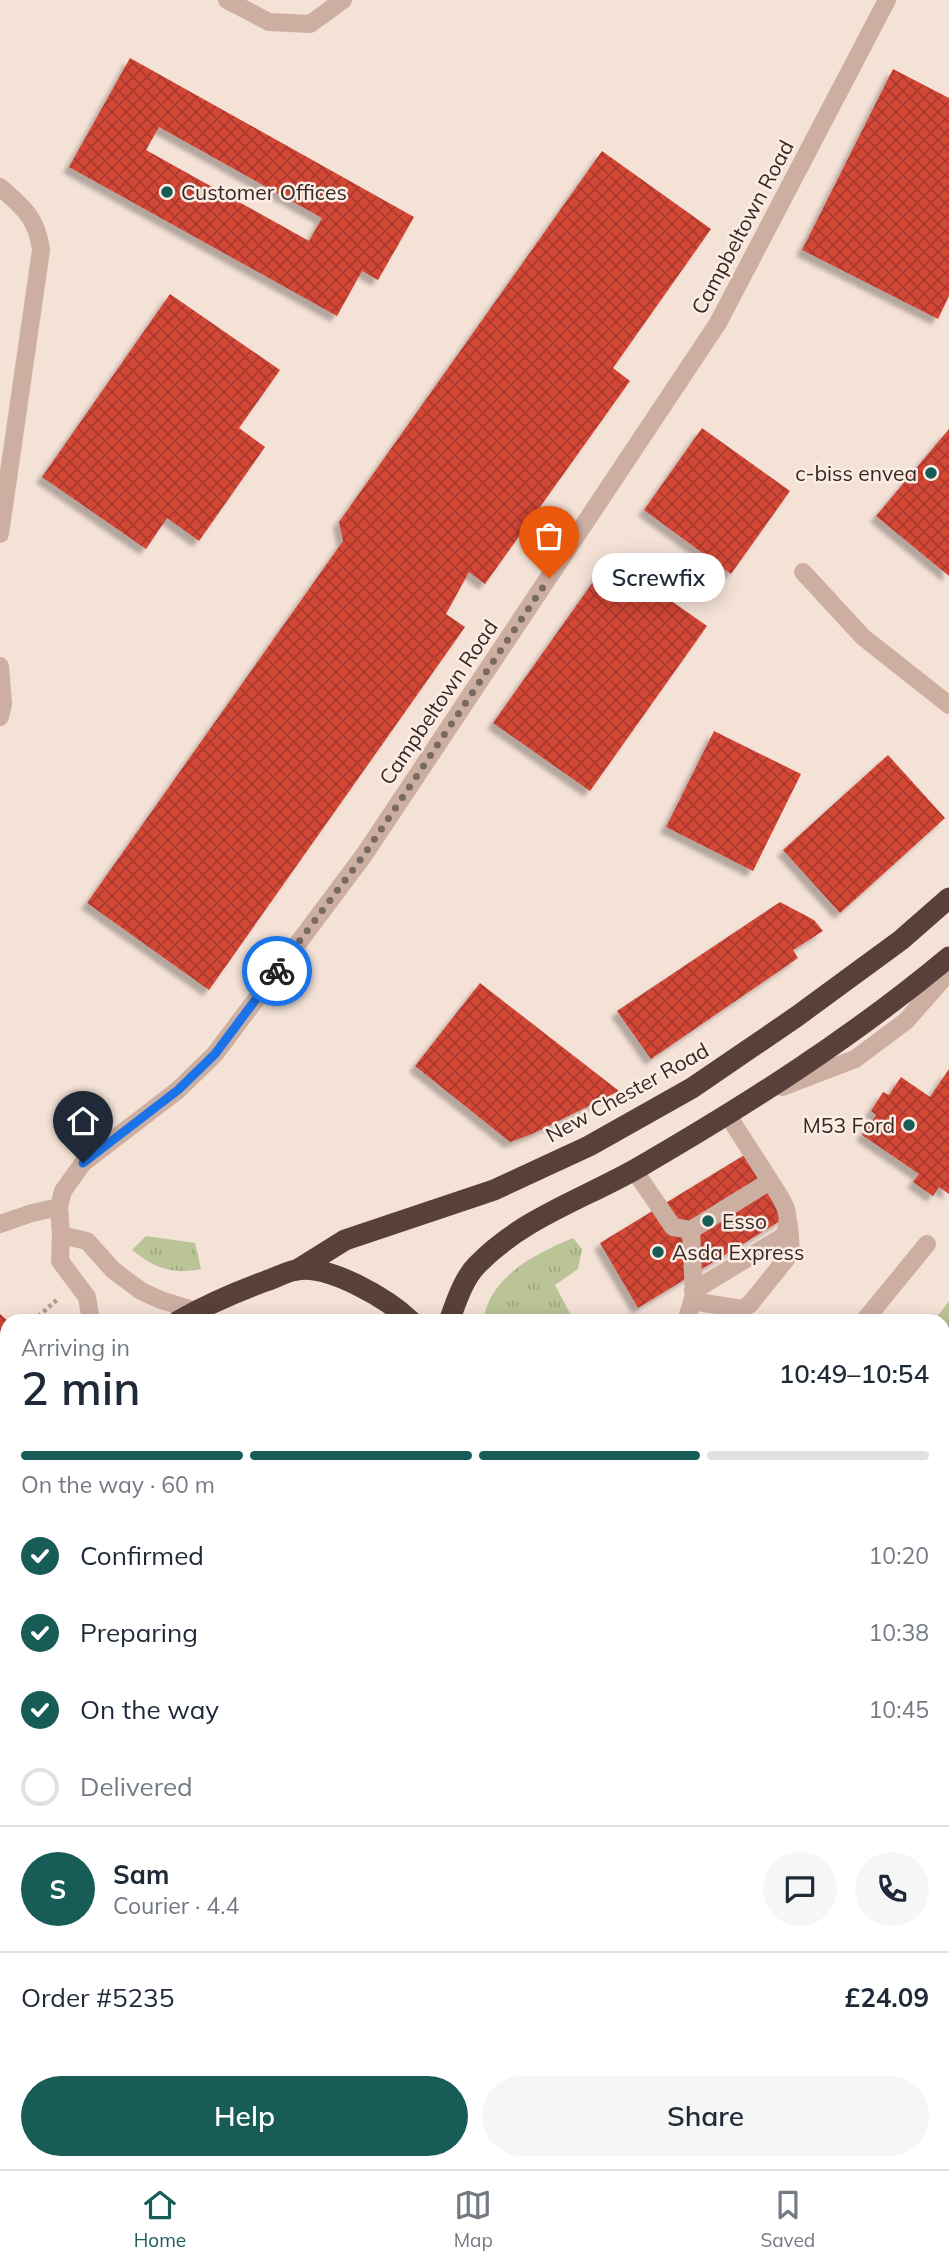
<!DOCTYPE html>
<meta charset="utf-8">
<style>
body{margin:0;font-family:Mulish,sans-serif;background:#f6f6f7;color:#1f2937;height:100vh;display:flex;flex-direction:column;font-size:26px;white-space:nowrap}
*{box-sizing:border-box;margin:0}
p{font-size:23px;color:#747a83}
.icon{flex:none;width:38px;height:38px;fill:none;stroke:currentColor;stroke-width:2;stroke-linecap:round;stroke-linejoin:round}
.map{position:relative;flex:1;overflow:hidden}
.panel{position:absolute;left:0px;top:1314px;width:950px;height:856px;display:flex;flex-direction:column;background:#fff;border-radius:21px 21px 0 0;box-shadow:0 4px 18px #0003}
.panel>*{flex:none}
.pin{position:absolute;display:grid;place-items:center;width:60px;height:60px;color:#fff;margin:-72px -30px;border-radius:50% 50% 50% 0;rotate:-45deg;box-shadow:0 0 7px #0007}
.pin .icon{rotate:45deg}
.courier{position:absolute;display:grid;place-items:center;width:70px;height:70px;margin:-35px;border:5px solid #1a73e8;border-radius:50%;background:#fff;color:#222;box-shadow:0 2px 9px #0007}
.bubble{position:absolute;height:49px;border-radius:24px;background:#fff;box-shadow:0 4px 18px #0003;font-size:23px;font-weight:600;line-height:49px;text-align:center}
.summary em{font-style:normal;font-weight:600}
.summary div{display:flex;flex-direction:column-reverse}
.summary{display:flex;align-items:center;justify-content:space-between;height:119px;padding:0 21px}
h1{font-size:46px;font-weight:600;line-height:52px}
.bar{display:grid;grid-template-columns:repeat(4,1fr);gap:10px 7px;align-content:center;height:84px;padding:0 21px}
.bar i{height:9px;border-radius:5px;background:#e0e1e3}
.bar .on{background:#175c57}
.bar p{grid-column:span 4}
.line{display:flex;align-items:center;gap:18px;padding:0 21px;border-top:2px solid #e0e1e3}
.line div{flex:1}
.round{display:grid;place-items:center;flex:none;width:74px;height:74px;border-radius:37px;background:#f6f6f7}
ol{padding:0 21px;list-style:none}
li{display:flex;align-items:center;gap:21px;height:77px}
li p{margin-inline-start:auto}
li .icon{padding:7px;border-radius:50%;background:#175c57;color:#fff;stroke-width:4}
li:last-child{color:#747a83}
li i{width:38px;height:38px;border:4px solid #e0e1e3;border-radius:50%}
.primary-button{display:flex;gap:14px;margin-top:auto;padding:14px 21px}
.primary-button a{flex:1;height:80px;border-radius:42px;background:#175c57;color:#fff;font-size:28px;font-weight:600;line-height:80px;text-align:center}
.primary-button a+a{background:#f6f6f7;color:#1f2937}
.tabs{display:flex;justify-content:space-around;align-items:center;height:98px;border-top:2px solid #e0e1e3;background:#fff;font-size:19px;color:#747a83}
.tabs a{display:grid;justify-items:center;gap:4px}
.tabs .on{color:#175c57}
.map>svg:first-child{display:block}
.grass{fill:url(#grass-tufts)}
.forest{fill:url(#forest-firs)}
.building{fill:url(#building-cross-hatch);fill-rule:evenodd;filter:url(#shadow)}
.lines{fill:none;stroke-linecap:round;stroke-linejoin:round}
.major-tunnel{stroke:#cebdb3;stroke-width:18;stroke-dasharray:18 9;stroke-linecap:butt}
.path{stroke:#b9998c;stroke-width:4.5;stroke-dasharray:3.5 3.5;stroke-linecap:butt}
.minor{stroke:#cdafa2;stroke-width:18}
.highway{stroke:#59403b;stroke-width:21}
.done{stroke:#796963;stroke-width:7;stroke-dasharray:0 12.6}
.route{stroke:#1a73e8;stroke-width:9}
.poi-dot{fill:#175c57;stroke:#fbede4;stroke-width:2.5}
.labels{text-anchor:middle;dominant-baseline:central;stroke-width:5;stroke-linejoin:round;paint-order:stroke}
.poi-label{font-size:21px;fill:#372825;stroke:#fbede4;text-anchor:start}
.street-label{font-size:21px;fill:#372825;stroke:#fbede4}
</style>
<div class="map">
<svg width="949" height="2169" viewBox="0 0 949 2169">
<defs>
<pattern id="grass-tufts" width="24" height="20" patternUnits="userSpaceOnUse" patternTransform="scale(1.75)"><rect width="24" height="20" fill="#bbc496"/><path d="M3 7l-1-3M5 7V3M7 7l1-3M15 17l-1-3M17 17v-4M19 17l1-3" fill="none" stroke="#a1a881"/></pattern>
<pattern id="forest-firs" width="22" height="20" patternUnits="userSpaceOnUse" patternTransform="scale(1.75)"><rect width="22" height="20" fill="#bbc496"/><path d="M5 1l3.5 6h-7zM16 11l3.5 6h-7z" fill="#a1a881"/></pattern>
<pattern id="building-cross-hatch" width="8" height="8" patternUnits="userSpaceOnUse" patternTransform="scale(1.75)"><rect width="8" height="8" fill="#d34636"/><path d="M0 0l8 8M0 8l8-8" fill="none" stroke="#ac3a2d"/></pattern>
<filter id="shadow"><feDropShadow dx="-6" dy="6" stdDeviation="2" flood-color="#0004"/></filter>
</defs>
<rect width="100%" height="100%" fill="#f4e2d7"/>
<g class="grass">
<path d="M146 1236 195 1243 201 1269C172 1275 154 1268 132 1250Z"/>
<path d="M573 1238 582 1249 578 1269 555 1285 574 1321H483C490 1276 535 1254 573 1238Z"/>
<path d="M949 1301V1382L943 1381V1321H934Z"/>
<path d="M7 1485V1696L0 1697V1491Z"/>
<path d="M949 1782V2169H522L528 2163H943V1791Z"/>
<path d="M369 2163H468L462 2169H369Z"/>
</g>
<path class="forest" d="M943 1447 949 1449V1782L943 1791Z"/>
<g class="building">
<path d="M130 58 414 217 378 280 362 271 337 316 69 167ZM159 127 322 218 309 241 146 150Z"/>
<path d="M893 69 949 98V296L938 319 802 250Z"/>
<path d="M602 151 711 229 613 368 630 381 485 584 469 572 446 614 465 627 209 990 87 903 343 541 339 522Z"/>
<path d="M170 294 280 370 239 428 265 447 199 541 167 518 146 549 42 477Z"/>
<path d="M702 428 790 491 731 574 644 510Z"/>
<path d="M949 429V576L876 516Z"/>
<path d="M610 558 707 626 590 791 493 723Z"/>
<path d="M714 731 801 774 753 871 666 827Z"/>
<path d="M888 755 945 818 840 913 783 850Z"/>
<path d="M780 902 814 920 823 931 793 950 798 958 651 1059 617 1011Z"/>
<path d="M480 983 619 1091 532 1134 510 1142 415 1066Z"/>
<path d="M949 1069V1194L939 1187 933 1196 913 1182 919 1174 862 1135 876 1115 871 1111 883 1092 889 1095 901 1077 930 1097Z"/>
<path d="M746 1154 785 1218 638 1308 600 1243Z"/>
<path d="M0 1314 7 1320V1332L0 1341Z"/>
<path d="M7 2163H318L312 2169H1Z"/>
</g>
<g class="lines">
<path class="major-tunnel" d="M943 1415 949 1416"/>
<g class="path">
<path d="M33 1321 59 1298"/>
<path d="M0 1356 7 1348"/>
</g>
<g class="minor">
<path d="M227 0 269 22 310 24 343 0"/>
<path d="M0 187C23 207 37 218 41 250L0 534"/>
<path d="M803 572 863 637 949 705"/>
<path d="M0 666 3 704 0 717"/>
<path d="M782 1087 855 1059 906 1021 949 972"/>
<path d="M634 1170 673 1227 691 1230 770 1181 727 1114"/>
<path d="M0 1224 32 1213 59 1207"/>
<path d="M61 1235 87 1241 113 1270 141 1291 161 1300 196 1311"/>
<path d="M693 1291 784 1236C794 1213 782 1200 770 1181"/>
<path d="M692 1301 742 1309 750 1304 791 1253 789 1224"/>
<path d="M91 1321 87 1297 60 1261 61 1235 59 1207 63 1191 83 1163 178 1090 215 1054 364 855 718 323 887 0"/>
<path d="M686 1321 694 1296 691 1230"/>
<path d="M864 1321 927 1244"/>
<path d="M0 2099 7 2092"/>
<path d="M344 2169 345 2163"/>
</g>
<g class="highway">
<path d="M297 1270 345 1240 494 1190 589 1146 692 1088 796 1017 901 940 949 898"/>
<path d="M178 1321C206 1305 236 1292 266 1281 275 1278 286 1272 296 1270 329 1264 388 1299 411 1321"/>
<path d="M449 1321C456 1303 463 1279 477 1265 521 1219 583 1199 636 1169 745 1106 852 1038 949 957"/>
<path d="M0 1448 7 1442"/>
<path d="M0 1737 7 1735"/>
</g>
</g>
<g class="lines">
<path class="done" d="M277 971 364 855 549 578"/>
<path class="route" d="M83 1163 178 1090 215 1054 277 971"/>
</g>
<g class="poi-dot">
<circle cx="167" cy="192" r="7"/>
<circle cx="931" cy="473" r="7"/>
<circle cx="909" cy="1125" r="7"/>
<circle cx="708" cy="1221" r="7"/>
<circle cx="658" cy="1252" r="7"/>
</g>
<g class="labels">
<g class="poi-label">
<text x="181" y="192">Customer Offices</text>
<text x="917" y="473" text-anchor="end">c-biss envea</text>
<text x="895" y="1125" text-anchor="end">M53 Ford</text>
<text x="722" y="1221">Esso</text>
<text x="672" y="1252">Asda Express</text>
</g>
<g class="street-label">
<text transform="translate(742 227) rotate(-62)">Campbeltown Road</text>
<text transform="translate(438 702) rotate(-56)">Campbeltown Road</text>
<text transform="translate(627 1092) rotate(-29)">New Chester Road</text>
</g>
</g>
</svg>
<div class="pin" style="left:549px;top:578px;background:#ea580c"><svg class="icon" aria-label="bag" viewBox="0 0 24 24"><path d="M5 8h14l-1 12H6zM9 8a3 3 0 0 1 6 0"/></svg></div>
<div class="pin" style="left:83px;top:1163px;background:#1f2937"><svg class="icon" aria-label="home" viewBox="0 0 24 24"><path d="M3 11l9-7 9 7M6 9v11h12V9"/></svg></div>
<div class="courier" style="left:277px;top:971px"><svg class="icon" aria-label="bike" viewBox="0 0 24 24"><circle cx="6" cy="16" r="4"/><circle cx="18" cy="16" r="4"/><path d="M6 16l4-8h5l3 8M10 8l3 8H6M13 5h3"/></svg></div>
<div class="bubble" style="left:592px;top:553px;width:133px">Screwfix</div>
<section class="panel">
<div class="summary"><div><h1>2 min</h1><p>Arriving in</p></div><em>10:49–10:54</em></div>
<div class="bar"><i class="on"></i><i class="on"></i><i class="on"></i><i></i><p>On the way · 60 m</p></div>
<ol>
<li><svg class="icon" aria-label="check" viewBox="0 0 24 24"><path d="M5 12l5 5 9-10"/></svg>Confirmed<p>10:20</p></li>
<li><svg class="icon" aria-label="check" viewBox="0 0 24 24"><path d="M5 12l5 5 9-10"/></svg>Preparing<p>10:38</p></li>
<li><svg class="icon" aria-label="check" viewBox="0 0 24 24"><path d="M5 12l5 5 9-10"/></svg>On the way<p>10:45</p></li>
<li><i></i>Delivered</li>
</ol>
<div class="line" style="height:126px"><b class="round" style="background:#175c57;color:#fff">S</b><div><b>Sam</b><p>Courier · 4.4</p></div><a class="round"><svg class="icon" aria-label="chat" viewBox="0 0 24 24"><path d="M4 5h16v11H9l-5 4z"/></svg></a><a class="round"><svg class="icon" aria-label="phone" viewBox="0 0 24 24"><path d="M5 4h4l2 5-3 2q2 4 5 5l2-3 5 2v4C11 20 4 13 5 4z"/></svg></a></div>
<div class="line" style="height:91px"><div>Order #5235</div><b>£24.09</b></div>
<div class="primary-button"><a>Help</a><a>Share</a></div>
</section>
</div>
<nav class="tabs">
<a class="on"><svg class="icon" aria-label="home" viewBox="0 0 24 24"><path d="M3 11l9-7 9 7M6 9v11h12V9"/></svg>Home</a>
<a><svg class="icon" aria-label="map" viewBox="0 0 24 24"><path d="M3 6l6-2 6 2 6-2v14l-6 2-6-2-6 2zM9 4v14M15 6v14"/></svg>Map</a>
<a><svg class="icon" aria-label="saved" viewBox="0 0 24 24"><path d="M7 4h10v16l-5-4-5 4z"/></svg>Saved</a>
</nav>
